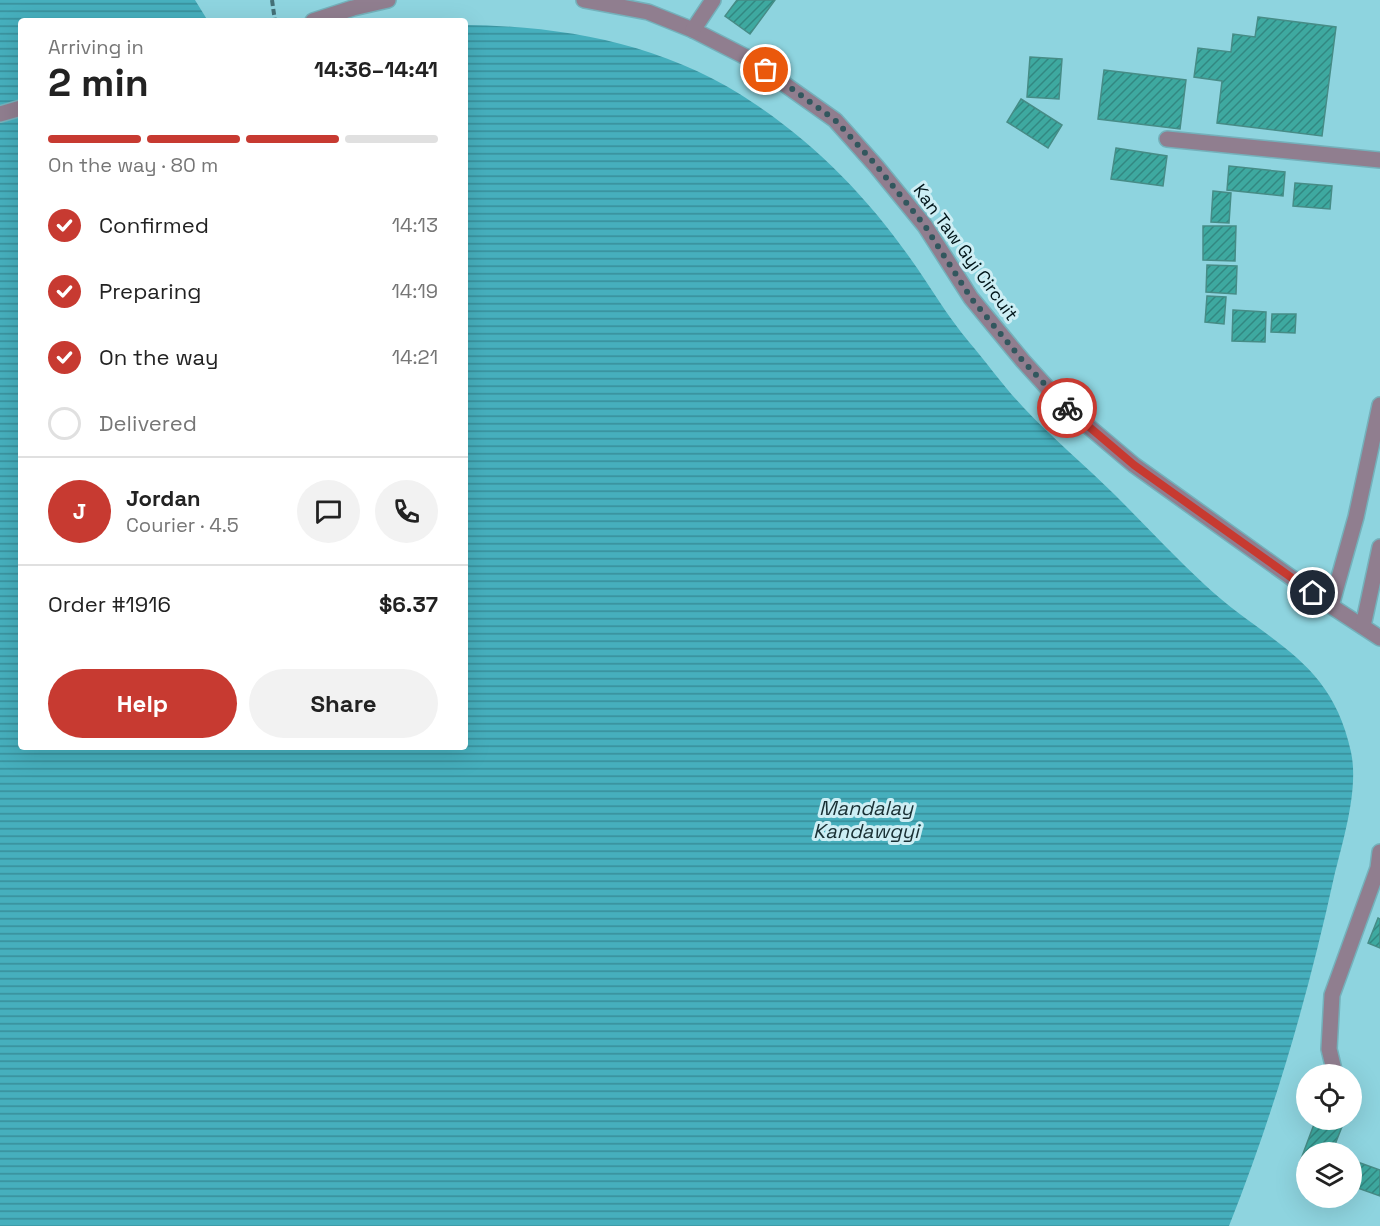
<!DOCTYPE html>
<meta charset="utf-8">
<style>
body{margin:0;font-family:"Space Grotesk",sans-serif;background:#f2f2f2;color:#222;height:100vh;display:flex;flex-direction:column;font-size:22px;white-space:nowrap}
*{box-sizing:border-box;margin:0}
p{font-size:20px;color:#767676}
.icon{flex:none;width:33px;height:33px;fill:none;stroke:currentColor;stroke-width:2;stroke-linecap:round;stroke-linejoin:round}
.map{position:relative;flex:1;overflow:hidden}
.sheet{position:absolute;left:18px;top:18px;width:450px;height:732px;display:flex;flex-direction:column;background:#fff;border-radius:6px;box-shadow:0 6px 24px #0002}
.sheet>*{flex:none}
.controls{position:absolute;left:1296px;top:1064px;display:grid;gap:12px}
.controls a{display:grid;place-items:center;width:66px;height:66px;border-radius:50%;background:#fff;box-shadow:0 6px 24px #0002;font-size:30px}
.pin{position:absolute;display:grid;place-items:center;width:51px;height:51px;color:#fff;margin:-26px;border:3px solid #fff;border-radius:50%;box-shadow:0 2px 6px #0007}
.courier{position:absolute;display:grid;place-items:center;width:60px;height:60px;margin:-30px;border:4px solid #c73a31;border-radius:50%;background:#fff;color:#222;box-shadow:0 2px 8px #0007}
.head em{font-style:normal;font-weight:700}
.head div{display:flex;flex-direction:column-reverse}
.head{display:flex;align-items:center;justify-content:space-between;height:102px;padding:0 30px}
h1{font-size:39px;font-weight:700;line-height:45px}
.bar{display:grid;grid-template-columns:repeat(4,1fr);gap:9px 6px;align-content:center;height:72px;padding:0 30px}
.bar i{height:8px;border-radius:4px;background:#e0e0e0}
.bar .on{background:#c73a31}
.bar p{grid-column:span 4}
.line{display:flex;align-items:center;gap:15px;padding:0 30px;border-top:2px solid #e0e0e0}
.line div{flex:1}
.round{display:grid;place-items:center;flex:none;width:63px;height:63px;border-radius:32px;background:#f2f2f2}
ol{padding:0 30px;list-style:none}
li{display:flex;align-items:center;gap:18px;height:66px}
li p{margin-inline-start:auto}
li .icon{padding:6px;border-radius:50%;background:#c73a31;color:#fff;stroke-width:4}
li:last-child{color:#767676}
li i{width:33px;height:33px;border:3px solid #e0e0e0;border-radius:50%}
.action{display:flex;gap:12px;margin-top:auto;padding:12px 30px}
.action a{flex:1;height:69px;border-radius:36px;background:#c73a31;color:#fff;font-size:24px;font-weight:700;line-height:69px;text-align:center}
.action a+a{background:#f2f2f2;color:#222}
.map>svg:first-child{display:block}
.water{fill:url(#water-rules)}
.building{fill:url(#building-hatch);stroke:#468c86;stroke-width:1.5}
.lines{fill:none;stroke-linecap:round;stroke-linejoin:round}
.minor-casing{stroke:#74b1bb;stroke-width:18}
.path{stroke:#447077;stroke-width:4;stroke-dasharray:6 3;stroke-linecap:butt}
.minor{stroke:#907e8f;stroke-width:15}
.done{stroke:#32575e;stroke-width:6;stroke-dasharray:0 10.8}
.route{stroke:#c73a31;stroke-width:8}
.labels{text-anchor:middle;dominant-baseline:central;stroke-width:6;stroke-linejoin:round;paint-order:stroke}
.street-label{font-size:18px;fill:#001418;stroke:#cdeef4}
.water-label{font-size:20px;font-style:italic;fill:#193034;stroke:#cdeef4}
</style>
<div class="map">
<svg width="1380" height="1226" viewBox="0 0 1380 1226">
<defs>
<pattern id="water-rules" width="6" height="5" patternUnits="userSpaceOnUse" patternTransform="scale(1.5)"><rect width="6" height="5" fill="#46afbd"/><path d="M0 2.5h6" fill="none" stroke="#388d99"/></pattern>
<pattern id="building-hatch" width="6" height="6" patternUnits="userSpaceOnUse" patternTransform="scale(1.5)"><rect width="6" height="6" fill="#3ea9a0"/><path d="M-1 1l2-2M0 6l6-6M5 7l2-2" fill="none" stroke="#328881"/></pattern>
</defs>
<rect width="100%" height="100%" fill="#8ed4df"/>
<path class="water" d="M0 0H195L208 21H21V747H465V25C567 26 669 45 755 104 816 145 868 198 910 258 930 286 947 316 969 342 987 363 1004 387 1023 407 1052 438 1085 465 1115 495 1145 525 1174 556 1205 585 1267 643 1331 658 1351 752 1359 789 1343 840 1334 877 1308 996 1274 1113 1229 1226H0Z"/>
<g class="building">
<path d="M737 0H775L750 34 725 16Z"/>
<path d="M1258 17 1336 27 1322 136 1217 123 1222 81 1194 77 1198 48 1231 52 1233 34 1255 37Z"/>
<path d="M1030 57 1062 59 1059 99 1027 97Z"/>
<path d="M1104 70 1186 80 1180 129 1098 119Z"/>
<path d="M1021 99 1062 125 1048 148 1007 122Z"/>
<path d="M1116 148 1167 156 1163 186 1111 179Z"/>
<path d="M1229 166 1285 172 1283 196 1227 190Z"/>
<path d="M1295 183 1332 186 1330 209 1293 206Z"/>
<path d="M1213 191 1231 193 1229 223 1211 222Z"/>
<path d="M1203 226H1236L1235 261 1203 260Z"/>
<path d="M1207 265 1237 266 1236 294 1206 292Z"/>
<path d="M1207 296 1226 297 1224 324 1205 322Z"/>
<path d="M1233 310 1266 312 1265 342 1232 341Z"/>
<path d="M1272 314H1296L1295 333 1271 332Z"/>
<path d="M1378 918 1380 919V948L1368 943Z"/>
<path d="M1316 1119H1345L1332 1152H1306V1170L1298 1167Z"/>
<path d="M1352 1160 1380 1170V1196L1352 1186Z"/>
</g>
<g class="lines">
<g class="minor-casing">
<g id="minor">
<path d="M584 0 648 12 693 30 746 57 835 120 876 166 925 226 971 298 1023 361 1063 405 1134 465 1331 606 1380 638"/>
<path d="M313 21 353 8 388 0"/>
<path d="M693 30 713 0"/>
<path d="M0 114 21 108"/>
<path d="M1167 139 1380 160"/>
<path d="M1331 606 1356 517 1380 405"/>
<path d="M1363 626 1380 547"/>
<path d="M1335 1074 1329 1049 1332 995 1378 868 1380 852"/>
</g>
</g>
<path class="path" d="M272 0 275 21"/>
<use href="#minor" class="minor"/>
</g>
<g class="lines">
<path class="done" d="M766 70 835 120 876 165 925 226 971 298 1023 361 1067 408"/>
<path class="route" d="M1067 408 1134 465 1313 593"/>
</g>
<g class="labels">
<g class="street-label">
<text transform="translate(966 252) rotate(54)">Kan Taw Gyi Circuit</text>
</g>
<g class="water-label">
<text x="866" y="808">Mandalay<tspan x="866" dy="23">Kandawgyi</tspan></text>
</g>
</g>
</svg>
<div class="controls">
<a><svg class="icon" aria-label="locate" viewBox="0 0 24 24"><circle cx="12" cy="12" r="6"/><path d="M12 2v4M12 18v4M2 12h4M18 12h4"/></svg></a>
<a><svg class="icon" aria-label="layers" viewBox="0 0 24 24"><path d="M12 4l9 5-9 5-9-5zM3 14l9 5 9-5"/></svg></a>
</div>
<div class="pin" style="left:766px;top:70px;background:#ea580c"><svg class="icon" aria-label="bag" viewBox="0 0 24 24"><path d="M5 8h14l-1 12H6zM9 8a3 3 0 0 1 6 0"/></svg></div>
<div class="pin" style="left:1313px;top:593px;background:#1f2937"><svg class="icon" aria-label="home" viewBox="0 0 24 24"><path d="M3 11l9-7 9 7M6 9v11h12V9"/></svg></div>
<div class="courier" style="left:1067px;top:408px"><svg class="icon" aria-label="bike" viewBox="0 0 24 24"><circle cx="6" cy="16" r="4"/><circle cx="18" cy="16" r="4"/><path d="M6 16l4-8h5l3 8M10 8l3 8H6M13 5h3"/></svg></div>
<section class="sheet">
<div class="head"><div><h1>2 min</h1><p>Arriving in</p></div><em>14:36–14:41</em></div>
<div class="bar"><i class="on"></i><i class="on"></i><i class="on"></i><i></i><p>On the way · 80 m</p></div>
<ol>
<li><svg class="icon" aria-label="check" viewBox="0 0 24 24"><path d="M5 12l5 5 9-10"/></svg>Confirmed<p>14:13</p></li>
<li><svg class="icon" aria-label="check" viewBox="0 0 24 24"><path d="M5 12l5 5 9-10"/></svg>Preparing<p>14:19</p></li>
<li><svg class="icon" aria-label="check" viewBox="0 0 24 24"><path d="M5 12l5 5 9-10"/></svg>On the way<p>14:21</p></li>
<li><i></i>Delivered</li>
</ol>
<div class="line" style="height:108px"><b class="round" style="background:#c73a31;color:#fff">J</b><div><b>Jordan</b><p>Courier · 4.5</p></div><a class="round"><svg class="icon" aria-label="chat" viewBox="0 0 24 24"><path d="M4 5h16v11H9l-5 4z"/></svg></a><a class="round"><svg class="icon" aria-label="phone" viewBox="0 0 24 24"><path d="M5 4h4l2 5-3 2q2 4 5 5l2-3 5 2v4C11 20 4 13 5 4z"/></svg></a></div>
<div class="line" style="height:78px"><div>Order #1916</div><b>$6.37</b></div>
<div class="action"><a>Help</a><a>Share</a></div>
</section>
</div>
